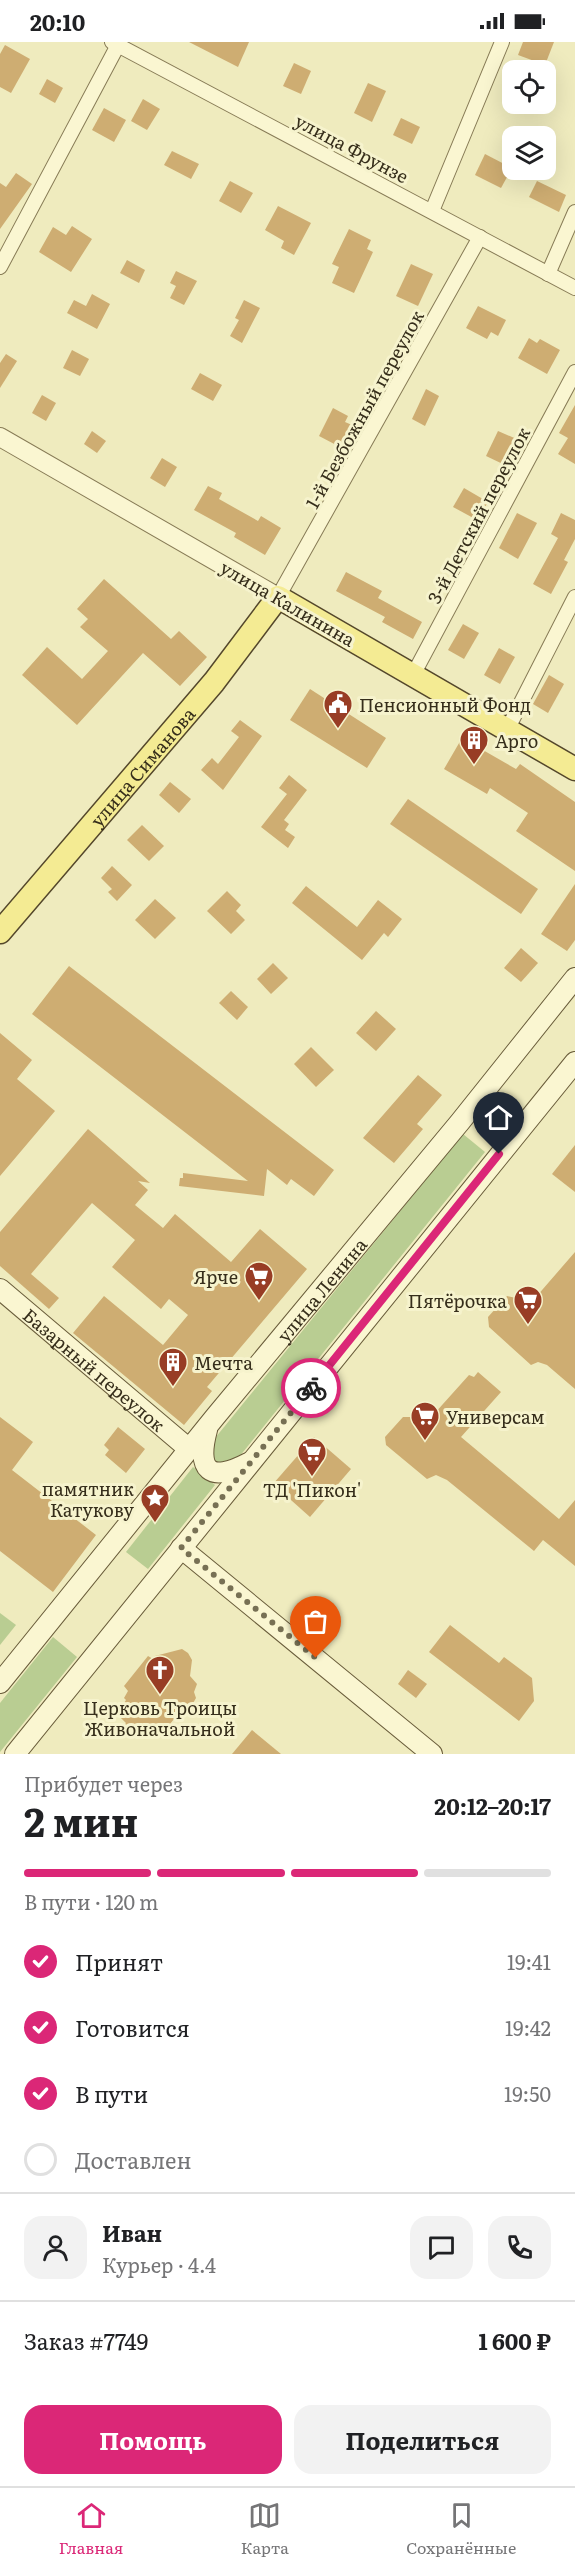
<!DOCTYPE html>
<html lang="ru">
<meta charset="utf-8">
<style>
body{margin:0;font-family:Literata,serif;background:#f2f2f2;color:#202124;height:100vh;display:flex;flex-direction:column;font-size:22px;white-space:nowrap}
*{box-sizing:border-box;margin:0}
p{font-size:20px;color:#757577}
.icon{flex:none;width:33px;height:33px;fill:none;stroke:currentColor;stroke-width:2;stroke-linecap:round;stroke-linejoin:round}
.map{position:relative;height:1712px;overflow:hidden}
.details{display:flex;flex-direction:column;background:#fff;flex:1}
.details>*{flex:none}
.fabs{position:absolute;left:502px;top:18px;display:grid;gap:12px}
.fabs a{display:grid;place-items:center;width:54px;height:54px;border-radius:12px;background:#fff;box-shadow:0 6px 24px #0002;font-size:30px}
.pin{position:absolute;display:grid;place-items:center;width:51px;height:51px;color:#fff;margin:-62px -26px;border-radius:50% 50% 50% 0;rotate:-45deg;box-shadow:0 0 6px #0007}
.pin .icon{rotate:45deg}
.courier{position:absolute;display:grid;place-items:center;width:60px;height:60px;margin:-30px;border:4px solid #db2777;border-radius:50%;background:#fff;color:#222;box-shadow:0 2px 8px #0007}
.summary em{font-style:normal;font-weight:700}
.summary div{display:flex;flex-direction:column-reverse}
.summary{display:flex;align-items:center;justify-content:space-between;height:102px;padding:0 24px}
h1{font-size:39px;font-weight:700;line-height:45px}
.bar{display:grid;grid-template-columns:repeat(4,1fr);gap:9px 6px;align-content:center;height:72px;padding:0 24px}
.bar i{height:8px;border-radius:4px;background:#e0e0e0}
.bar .on{background:#db2777}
.bar p{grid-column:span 4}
.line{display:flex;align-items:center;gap:15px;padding:0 24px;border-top:2px solid #e0e0e0}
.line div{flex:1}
.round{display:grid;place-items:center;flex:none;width:63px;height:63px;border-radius:18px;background:#f2f2f2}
ol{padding:0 24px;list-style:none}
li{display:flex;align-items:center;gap:18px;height:66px}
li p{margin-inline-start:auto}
li .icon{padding:6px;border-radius:50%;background:#db2777;color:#fff;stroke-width:4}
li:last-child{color:#757577}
li i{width:33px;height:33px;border:3px solid #e0e0e0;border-radius:50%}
.cta{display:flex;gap:12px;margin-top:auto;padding:12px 24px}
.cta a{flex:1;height:69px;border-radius:18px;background:#db2777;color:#fff;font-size:24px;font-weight:700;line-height:69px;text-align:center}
.cta a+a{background:#f2f2f2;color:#202124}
.status{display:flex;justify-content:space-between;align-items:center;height:42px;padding:0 30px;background:#fff;direction:ltr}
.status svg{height:16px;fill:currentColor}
.dock{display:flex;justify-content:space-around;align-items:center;height:84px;border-top:2px solid #e0e0e0;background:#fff;font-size:16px;color:#757577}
.dock a{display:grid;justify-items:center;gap:3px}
.dock .on{color:#db2777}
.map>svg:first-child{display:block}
.green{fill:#b9cd92}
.building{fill:#cead72}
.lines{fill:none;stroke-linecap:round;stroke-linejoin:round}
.minor-casing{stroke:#877b56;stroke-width:16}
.tertiary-casing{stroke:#877b56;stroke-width:20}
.secondary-casing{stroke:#695c3a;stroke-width:22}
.primary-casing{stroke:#54472b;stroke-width:25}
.minor{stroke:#faf6d1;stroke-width:14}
.tertiary{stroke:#faf6d1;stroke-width:18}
.secondary{stroke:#faf6d1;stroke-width:20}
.primary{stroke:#f4eb93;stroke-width:22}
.done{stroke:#777054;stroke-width:6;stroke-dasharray:0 10.8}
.route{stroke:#db2777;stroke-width:8}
.labels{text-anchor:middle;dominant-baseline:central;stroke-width:6;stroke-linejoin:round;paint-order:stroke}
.street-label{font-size:18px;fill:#362e1b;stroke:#f6f3cd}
.poi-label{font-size:18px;fill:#362e1b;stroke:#f6f3cd;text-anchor:start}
</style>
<div class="status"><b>20:10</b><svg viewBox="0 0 49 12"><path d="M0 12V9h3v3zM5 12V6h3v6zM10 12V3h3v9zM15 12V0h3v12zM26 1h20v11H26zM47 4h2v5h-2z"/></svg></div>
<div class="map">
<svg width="575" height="1712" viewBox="0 0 575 1712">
<rect width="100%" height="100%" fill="#efebbe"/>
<g class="green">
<path d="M463 1092 485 1110 235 1420 216 1425 211 1401Z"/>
<path d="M193 1425 215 1443 148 1527 126 1510Z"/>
<path d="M0 1571 16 1583 0 1603Z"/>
<path d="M53 1595 77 1615 0 1710V1661Z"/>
</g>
<g class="building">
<path d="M189 0H249L238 25Z"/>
<path d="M523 0H554L545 23 518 13Z"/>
<path d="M5 3 30 17 11 51 0 45V12Z"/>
<path d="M294 21 311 29 301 52 283 44Z"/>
<path d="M47 37 63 46 55 61 39 52Z"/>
<path d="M368 41 386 49 372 80 354 71Z"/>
<path d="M143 57 160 67 147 88 131 79Z"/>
<path d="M104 66 126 78 114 100 92 88Z"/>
<path d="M401 76 420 85 412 102 393 93Z"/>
<path d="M172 109 199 122 191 137 164 123Z"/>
<path d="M485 112 512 126 501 146 475 133Z"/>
<path d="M16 131 32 142 0 187V141L6 145Z"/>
<path d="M230 139 253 151 241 171 219 159Z"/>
<path d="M537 139 566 153 559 170 529 155Z"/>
<path d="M278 164 311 181 294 213 281 206 284 199 265 188Z"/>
<path d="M72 184 92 197 71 230 39 210 53 185 66 193Z"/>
<path d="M349 187 371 198 367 207 373 210 354 251 332 241 339 225 332 222Z"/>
<path d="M127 218 145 228 139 241 120 231Z"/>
<path d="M411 222 433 232 418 264 396 254Z"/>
<path d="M176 229 197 239 184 263 170 256 176 244 170 241Z"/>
<path d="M92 252 110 262 97 287 67 271 74 258 86 264Z"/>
<path d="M244 258 260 266 242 301 230 294 239 278 235 276Z"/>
<path d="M478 264 506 278 498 294 491 290 487 297 466 286Z"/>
<path d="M529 296 537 301 540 297 560 308 547 332 518 316Z"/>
<path d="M72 308 89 317 80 334 63 326Z"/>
<path d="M6 312 17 319 0 346V321Z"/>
<path d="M200 331 222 343 213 359 191 347Z"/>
<path d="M426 347 439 354 425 384 412 377Z"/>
<path d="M42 353 56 361 46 379 32 371Z"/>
<path d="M575 363V422L558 412 568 396 559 391Z"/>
<path d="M333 366 348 374 345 380 352 383 340 405 319 394Z"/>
<path d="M92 389 106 399 97 411 84 402Z"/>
<path d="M498 389 519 398 507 424 486 414Z"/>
<path d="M162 416 177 425 165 445 150 436Z"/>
<path d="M208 444 222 451 219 457 258 479 261 474 281 486 265 513 234 495 236 491 194 468Z"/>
<path d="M464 446 488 460 477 478 453 465Z"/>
<path d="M517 471 537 481 518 517 499 506Z"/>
<path d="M561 471 575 478V497L564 518 568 520 551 552 533 542 558 496 551 492Z"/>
<path d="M346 530 382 549 378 556 422 580 413 597 382 580 385 575 336 549Z"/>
<path d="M104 537 171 597 179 589 207 615 180 644 143 611 77 683 22 633 47 605 82 637 108 609 80 585 88 577 77 567Z"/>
<path d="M463 582 479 591 464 617 448 608Z"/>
<path d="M499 606 515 615 500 642 484 633Z"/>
<path d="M549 633 564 642 548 671 533 662Z"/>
<path d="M310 647 386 696 367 726 290 678Z"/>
<path d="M240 678 262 694 223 748 201 728 212 716 218 722 239 695 231 689Z"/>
<path d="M462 696 516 727 520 722 575 760V829L516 789 528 771 490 746 487 752 444 727Z"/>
<path d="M289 733 307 748 284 778 289 782 285 788 295 795 288 806 261 785 287 752 279 746Z"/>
<path d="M170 740 191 757 179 771 159 753Z"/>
<path d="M408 757 538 847 521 872 390 782Z"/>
<path d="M142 783 164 804 149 819 127 798Z"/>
<path d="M112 824 132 843 117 859 108 850 112 847 101 836Z"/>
<path d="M575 842V898L567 909 541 892Z"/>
<path d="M306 844 357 885 378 858 402 877 388 895 384 891 362 918 292 861Z"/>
<path d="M227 849 241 863 236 869 245 878 231 892 207 869Z"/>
<path d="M155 857 176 876 155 897 135 878Z"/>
<path d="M521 906 538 921 521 940 504 926Z"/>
<path d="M273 921 288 936 271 952 257 937Z"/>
<path d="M69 924 334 1128 314 1154 291 1137 287 1143 267 1127 264 1154 179 1144 180 1136H183V1131L248 1139 32 972Z"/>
<path d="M231 949 248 965 237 978 219 961Z"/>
<path d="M376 969 396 987 376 1009 356 991Z"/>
<path d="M0 991 32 1018 17 1037 55 1069 0 1134Z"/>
<path d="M311 1005 334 1028 316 1045 294 1022Z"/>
<path d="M418 1033 442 1053 417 1082 423 1087 394 1121 363 1096Z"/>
<path d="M88 1087 150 1141 138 1139 148 1148 135 1163 163 1186 175 1172 231 1220 260 1187 307 1227 207 1345 212 1349 184 1383 73 1291 104 1254 163 1303 188 1273 169 1257 161 1267 112 1225 135 1198 92 1161 31 1232 59 1256 49 1267 0 1224V1190Z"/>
<path d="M575 1103V1150L552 1132Z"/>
<path d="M575 1210V1347L547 1323 538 1320 531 1323 489 1285 488 1275 507 1254 516 1256 526 1245 536 1255Z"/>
<path d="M478 1330 501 1350 461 1395 559 1477 575 1458V1524L543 1498 534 1509 447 1438 436 1433 427 1437 386 1403 385 1395 403 1375H411L422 1362 434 1372 469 1333 474 1335Z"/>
<path d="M0 1375 33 1400 12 1428 96 1493 53 1550 0 1509Z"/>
<path d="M118 1385 145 1407 126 1431 105 1413 109 1408 104 1403Z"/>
<path d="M314 1395 351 1427 310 1475 273 1442Z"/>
<path d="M450 1583 499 1621 504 1615 532 1636 534 1659 519 1679 429 1610Z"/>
<path d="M182 1607 188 1611 192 1618 190 1634 197 1642 194 1650 196 1656 188 1670H184L178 1678 174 1677 166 1687 159 1682 145 1696 124 1684 126 1681 117 1672 126 1658 124 1656 128 1649 124 1644 148 1614 153 1617 155 1614Z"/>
<path d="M408 1628 427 1642 416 1656 398 1642Z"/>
<path d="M252 1688 281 1712H232Z"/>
</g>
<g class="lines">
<g class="minor-casing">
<g id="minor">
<path d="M112 0 575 246"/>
<path d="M432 169 502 0"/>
<path d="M0 225 118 3"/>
<path d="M548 232 575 170"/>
<path d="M278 555 480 195"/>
<path d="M413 633 575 330"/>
<path d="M507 688 575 555"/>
</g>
</g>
<g class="tertiary-casing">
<path id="tertiary" d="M0 395 278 555"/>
</g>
<g class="secondary-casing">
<g id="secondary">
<path id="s1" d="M0 1247 189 1407"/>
<path d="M207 1388C196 1429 210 1441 248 1421"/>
<path d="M181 1506 432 1712"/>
<path id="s2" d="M0 1641 215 1375 460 1080 575 936"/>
<path d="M15 1712 575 1020"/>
</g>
</g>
<g class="primary-casing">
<g id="primary">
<path id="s3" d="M0 890 214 640 278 555 575 727"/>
</g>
</g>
<use href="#minor" class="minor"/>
<use href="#tertiary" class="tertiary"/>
<use href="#secondary" class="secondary"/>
<use href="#primary" class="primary"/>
</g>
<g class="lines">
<path class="done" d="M311 1346 181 1506 316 1616"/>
<path class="route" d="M311 1346 499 1112"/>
</g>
<defs>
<g id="civic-pin" transform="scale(1.5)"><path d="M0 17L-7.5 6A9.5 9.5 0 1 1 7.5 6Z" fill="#983d25" stroke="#f6f3cd"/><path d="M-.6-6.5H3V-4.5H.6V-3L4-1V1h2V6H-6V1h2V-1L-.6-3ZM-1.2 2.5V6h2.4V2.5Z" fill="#fff"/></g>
<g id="building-pin" transform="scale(1.5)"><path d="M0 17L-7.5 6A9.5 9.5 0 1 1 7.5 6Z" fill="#983d25" stroke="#f6f3cd"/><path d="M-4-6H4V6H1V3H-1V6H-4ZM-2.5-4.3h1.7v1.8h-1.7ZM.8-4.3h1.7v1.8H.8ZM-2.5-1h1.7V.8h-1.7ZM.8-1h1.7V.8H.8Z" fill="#fff"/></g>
<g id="supermarket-pin" transform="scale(1.5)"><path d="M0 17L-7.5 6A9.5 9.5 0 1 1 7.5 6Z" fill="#983d25" stroke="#f6f3cd"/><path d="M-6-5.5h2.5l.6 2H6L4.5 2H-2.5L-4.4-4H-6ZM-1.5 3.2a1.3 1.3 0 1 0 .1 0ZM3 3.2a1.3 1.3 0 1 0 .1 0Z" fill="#fff"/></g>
<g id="sight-pin" transform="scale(1.5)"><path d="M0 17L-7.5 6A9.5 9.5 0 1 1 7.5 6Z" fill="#983d25" stroke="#f6f3cd"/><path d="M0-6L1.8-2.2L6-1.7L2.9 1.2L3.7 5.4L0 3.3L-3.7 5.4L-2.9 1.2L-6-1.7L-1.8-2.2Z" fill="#fff"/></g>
<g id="church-pin" transform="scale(1.5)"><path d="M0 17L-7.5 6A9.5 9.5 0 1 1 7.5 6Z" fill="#983d25" stroke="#f6f3cd"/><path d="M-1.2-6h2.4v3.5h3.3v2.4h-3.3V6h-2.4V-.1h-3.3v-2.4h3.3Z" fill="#fff"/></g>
</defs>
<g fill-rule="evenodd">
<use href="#civic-pin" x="338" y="662"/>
<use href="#building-pin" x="474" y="698"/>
<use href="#supermarket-pin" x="259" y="1234"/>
<use href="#supermarket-pin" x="528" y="1258"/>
<use href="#building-pin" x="173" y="1320"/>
<use href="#supermarket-pin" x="425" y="1374"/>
<use href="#supermarket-pin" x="312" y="1410"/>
<use href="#sight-pin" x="155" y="1456"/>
<use href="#church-pin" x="160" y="1628"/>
</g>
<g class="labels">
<g class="street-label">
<text transform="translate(352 106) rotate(28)">улица Фрунзе</text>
<text transform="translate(364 367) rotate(-61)">1-й Безбожный переулок</text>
<text transform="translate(478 473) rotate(-62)">3-й Детский переулок</text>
<text transform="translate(288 561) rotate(30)">улица Калинина</text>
<text stroke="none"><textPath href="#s3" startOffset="218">улица Симанова</textPath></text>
<text stroke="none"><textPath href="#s2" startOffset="508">улица Ленина</textPath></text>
<text stroke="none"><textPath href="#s1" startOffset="124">Базарный переулок</textPath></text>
</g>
<g class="poi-label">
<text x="359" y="662">Пенсионный Фонд</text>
<text x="495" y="698">Арго</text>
<text x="238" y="1234" text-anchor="end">Ярче</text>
<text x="507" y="1258" text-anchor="end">Пятёрочка</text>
<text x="194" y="1320">Мечта</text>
<text x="446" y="1374">Универсам</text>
<text x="134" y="1446" text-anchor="end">памятник<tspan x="134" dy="21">Катукову</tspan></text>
<text x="312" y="1447" text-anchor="middle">ТД 'Пикон'</text>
<text x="160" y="1665" text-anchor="middle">Церковь Троицы<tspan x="160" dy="21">Живоначальной</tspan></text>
</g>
</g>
</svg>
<div class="fabs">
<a><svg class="icon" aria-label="locate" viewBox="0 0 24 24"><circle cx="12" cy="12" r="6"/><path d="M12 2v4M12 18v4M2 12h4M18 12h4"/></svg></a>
<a><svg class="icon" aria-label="layers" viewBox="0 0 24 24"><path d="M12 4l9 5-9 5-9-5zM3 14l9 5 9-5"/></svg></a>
</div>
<div class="pin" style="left:316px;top:1616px;background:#ea580c"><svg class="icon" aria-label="bag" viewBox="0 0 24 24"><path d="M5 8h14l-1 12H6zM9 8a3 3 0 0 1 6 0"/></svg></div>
<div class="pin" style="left:499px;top:1112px;background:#1f2937"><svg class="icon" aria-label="home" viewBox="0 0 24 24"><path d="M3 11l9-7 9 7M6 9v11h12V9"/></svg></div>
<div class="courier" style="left:311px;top:1346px"><svg class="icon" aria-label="bike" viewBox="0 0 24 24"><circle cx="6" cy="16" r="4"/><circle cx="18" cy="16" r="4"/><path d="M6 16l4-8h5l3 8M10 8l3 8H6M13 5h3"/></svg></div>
</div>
<section class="details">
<div class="summary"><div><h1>2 мин</h1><p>Прибудет через</p></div><em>20:12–20:17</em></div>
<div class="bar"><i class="on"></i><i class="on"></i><i class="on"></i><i></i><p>В пути · 120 m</p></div>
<ol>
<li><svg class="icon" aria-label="check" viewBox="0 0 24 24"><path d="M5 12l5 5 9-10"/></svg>Принят<p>19:41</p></li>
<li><svg class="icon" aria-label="check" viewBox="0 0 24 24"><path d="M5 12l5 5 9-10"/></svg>Готовится<p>19:42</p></li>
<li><svg class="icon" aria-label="check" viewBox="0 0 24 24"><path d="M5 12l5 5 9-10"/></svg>В пути<p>19:50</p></li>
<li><i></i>Доставлен</li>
</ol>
<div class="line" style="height:108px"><a class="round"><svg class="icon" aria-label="person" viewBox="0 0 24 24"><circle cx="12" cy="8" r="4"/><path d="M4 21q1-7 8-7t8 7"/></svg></a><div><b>Иван</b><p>Курьер · 4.4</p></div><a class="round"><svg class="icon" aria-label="chat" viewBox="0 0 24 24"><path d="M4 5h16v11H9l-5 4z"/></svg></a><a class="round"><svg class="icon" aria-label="phone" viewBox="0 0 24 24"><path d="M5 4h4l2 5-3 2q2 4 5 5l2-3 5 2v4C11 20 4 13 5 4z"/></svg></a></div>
<div class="line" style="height:78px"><div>Заказ #7749</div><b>1 600 ₽</b></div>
<div class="cta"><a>Помощь</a><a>Поделиться</a></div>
</section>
<nav class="dock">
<a class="on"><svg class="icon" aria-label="home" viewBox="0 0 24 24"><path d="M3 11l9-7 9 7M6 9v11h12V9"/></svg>Главная</a>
<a><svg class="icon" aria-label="map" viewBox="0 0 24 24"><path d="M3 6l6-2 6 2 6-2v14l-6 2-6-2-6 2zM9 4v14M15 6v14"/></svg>Карта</a>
<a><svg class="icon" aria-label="saved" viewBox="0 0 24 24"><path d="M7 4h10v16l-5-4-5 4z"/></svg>Сохранённые</a>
</nav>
